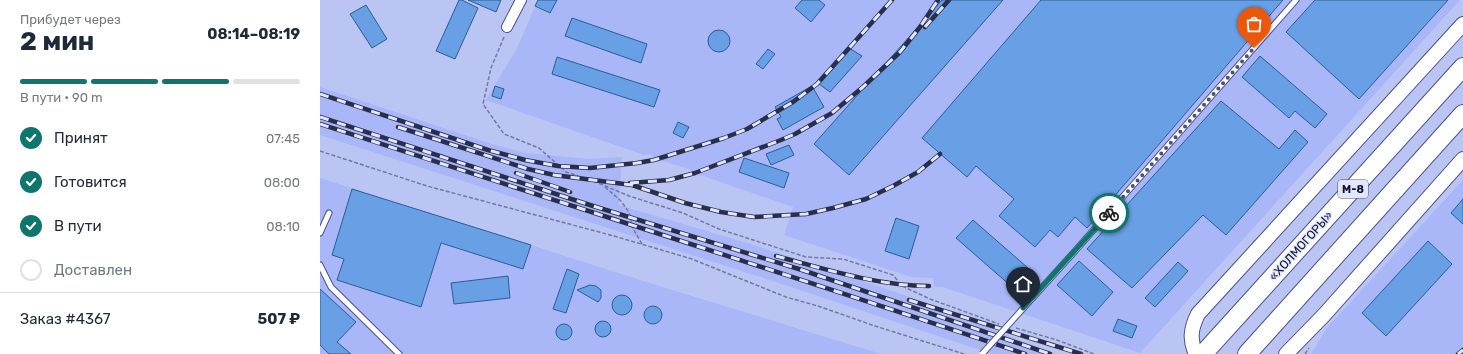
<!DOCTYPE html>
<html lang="ru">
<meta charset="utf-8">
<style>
body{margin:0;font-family:Rubik,sans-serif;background:#f6f6f7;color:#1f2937;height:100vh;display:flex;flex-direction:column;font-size:15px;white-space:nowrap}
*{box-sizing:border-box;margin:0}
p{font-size:13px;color:#747a83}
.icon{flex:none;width:22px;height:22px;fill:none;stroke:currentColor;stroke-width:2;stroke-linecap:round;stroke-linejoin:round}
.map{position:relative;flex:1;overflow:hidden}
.sheet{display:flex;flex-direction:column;background:#fff;width:320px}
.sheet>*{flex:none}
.pin{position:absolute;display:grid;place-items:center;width:34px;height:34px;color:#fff;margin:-41px -17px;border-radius:50% 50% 50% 0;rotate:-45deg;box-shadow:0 0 4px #0007}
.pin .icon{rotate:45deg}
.courier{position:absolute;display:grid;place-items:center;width:40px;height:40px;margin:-20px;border:3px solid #0f766e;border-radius:50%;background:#fff;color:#222;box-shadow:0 1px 5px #0007}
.headline em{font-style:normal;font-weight:700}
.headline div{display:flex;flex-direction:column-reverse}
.headline{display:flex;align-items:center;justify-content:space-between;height:68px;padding:0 20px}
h1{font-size:26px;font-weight:700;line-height:30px}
.bar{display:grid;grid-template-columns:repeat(4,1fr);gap:6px 4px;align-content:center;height:48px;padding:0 20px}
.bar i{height:5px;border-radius:3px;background:#e0e1e3}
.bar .current{background:#0f766e}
.bar p{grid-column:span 4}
.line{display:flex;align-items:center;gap:10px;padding:0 20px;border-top:1px solid #e0e1e3}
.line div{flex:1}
ol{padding:0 20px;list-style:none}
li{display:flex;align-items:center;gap:12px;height:44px}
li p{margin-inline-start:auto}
li .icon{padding:4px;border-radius:50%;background:#0f766e;color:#fff;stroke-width:4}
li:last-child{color:#747a83}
li i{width:22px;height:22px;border:2px solid #e0e1e3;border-radius:50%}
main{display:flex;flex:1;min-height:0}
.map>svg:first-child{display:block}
.built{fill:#a9b7f8}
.building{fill:#69a0e5;stroke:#2c5c96}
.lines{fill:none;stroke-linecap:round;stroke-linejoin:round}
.lane-casing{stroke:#475193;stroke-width:7}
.street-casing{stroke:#475193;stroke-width:12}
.secondary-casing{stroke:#475193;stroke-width:16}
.highway-casing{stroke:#475193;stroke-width:20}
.path{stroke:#727aa0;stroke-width:1.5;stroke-dasharray:4 2;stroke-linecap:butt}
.lane{stroke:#fff;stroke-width:5}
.street{stroke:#fff;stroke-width:10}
.secondary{stroke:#fff;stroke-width:14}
.highway{stroke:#fff;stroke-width:18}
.rail-casing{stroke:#292e4c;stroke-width:4.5}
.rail{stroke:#e2e7ff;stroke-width:3;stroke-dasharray:9;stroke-linecap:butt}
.lane-bridge-casing{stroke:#475193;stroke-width:7;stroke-linecap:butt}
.lane-bridge{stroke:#fff;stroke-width:5}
.done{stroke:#4b5173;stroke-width:4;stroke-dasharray:0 7.2}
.route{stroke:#0f766e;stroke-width:5}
.labels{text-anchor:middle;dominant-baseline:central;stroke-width:3;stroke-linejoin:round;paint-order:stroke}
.shield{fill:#e2e7ff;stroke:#4e536d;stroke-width:1}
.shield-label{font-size:11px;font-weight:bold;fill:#0f132e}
.street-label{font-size:12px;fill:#0f132e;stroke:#e2e7ff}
</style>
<main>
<section class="sheet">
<div class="headline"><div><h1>2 мин</h1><p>Прибудет через</p></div><em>08:14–08:19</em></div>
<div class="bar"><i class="current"></i><i class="current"></i><i class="current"></i><i></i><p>В пути · 90 m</p></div>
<ol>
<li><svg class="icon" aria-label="check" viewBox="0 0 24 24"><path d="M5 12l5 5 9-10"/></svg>Принят<p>07:45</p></li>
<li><svg class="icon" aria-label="check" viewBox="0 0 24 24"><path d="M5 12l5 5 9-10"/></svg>Готовится<p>08:00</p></li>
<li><svg class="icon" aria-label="check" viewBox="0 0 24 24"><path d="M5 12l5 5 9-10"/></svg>В пути<p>08:10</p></li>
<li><i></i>Доставлен</li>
</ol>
<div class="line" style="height:52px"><div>Заказ #4367</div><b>507 ₽</b></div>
</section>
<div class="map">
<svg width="1143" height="354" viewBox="0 0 1143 354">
<rect width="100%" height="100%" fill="#bbc5f3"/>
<g class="built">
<path d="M218 0H1140L820 353 622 287H614L613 278 591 277 464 235 473 207 383 176 377 175 369 169 339 160 335 162 331 154 324 155 166 100 197 48Z"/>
<path d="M0 87 172 144 205 153 269 159 302 157 299 205 434 245 593 298 727 351 738 354H672L477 289 0 135Z"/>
<path d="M0 178 336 285 561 354H0Z"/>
<path d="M1143 180V354H991L1007 328Z"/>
</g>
<g class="building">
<path d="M139 0H142L158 8 135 59 116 51Z"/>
<path d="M148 0H181L176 12Z"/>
<path d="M218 0H237L230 13 215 6Z"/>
<path d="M482 0H499L505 5 491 22 475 8Z"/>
<path d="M622 0H683L529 175 494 144Z"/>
<path d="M721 0H963L767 228 755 217 738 237 730 230 715 247 679 216 694 199 656 166 647 177 602 138Z"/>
<path d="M995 0H1128L1039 99 966 32Z"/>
<path d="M46 5 67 39 52 48 30 14Z"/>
<path d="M252 18 327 44 321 63 245 36Z"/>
<circle cx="399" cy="41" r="11"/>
<path d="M529 48 542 56 510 92 499 84Z"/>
<path d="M448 49 455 54 443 69 436 64Z"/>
<path d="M940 56 1007 114 995 128 975 111 969 118 922 77Z"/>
<path d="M237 57 340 90 334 107 232 74Z"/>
<path d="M175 86 184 89 181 99 172 96Z"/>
<path d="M492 86 504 107 463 130 457 119 461 117 455 107Z"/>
<path d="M901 101 959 149 975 130 988 142 906 235 883 215 812 288 767 249Z"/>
<path d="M358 122 369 127 363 138 353 133Z"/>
<path d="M469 145 474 155 451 165 446 154Z"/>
<path d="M424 158 469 173 464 188 419 172Z"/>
<path d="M32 189 211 245 203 269 121 243 101 307 17 280 24 259 12 255Z"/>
<path d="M1143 199V224L1131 213Z"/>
<path d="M576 218 599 226 589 259 565 251Z"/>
<path d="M653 220 708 268 692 287 636 238Z"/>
<path d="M1108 241 1132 264 1066 336 1042 313Z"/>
<path d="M759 261 793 292 772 316 737 285Z"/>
<path d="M858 262 868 271 835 307 825 298Z"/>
<path d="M247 269 259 274 246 313 233 309Z"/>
<path d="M188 276 190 298 134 304 131 283Z"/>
<path d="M270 285 276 286 281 290V298L278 302 257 290Z"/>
<path d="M0 289 36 322 17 342 31 354H9L0 345Z"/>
<circle cx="302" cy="305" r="10"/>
<circle cx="333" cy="315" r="9"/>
<path d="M798 319 817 326 812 338 793 331Z"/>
<circle cx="283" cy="329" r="8"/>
<circle cx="244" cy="332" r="8"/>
</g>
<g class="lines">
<g class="lane-casing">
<g id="lane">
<path d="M0 233 9 213"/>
<path d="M755 251 976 0"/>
<path d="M0 265 11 287 79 354"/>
</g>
</g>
<g class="street-casing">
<path id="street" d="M187 27 201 0"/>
</g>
<g class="secondary-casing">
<g id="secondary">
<path d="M876 354C869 340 871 328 878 314L1143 24"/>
<path d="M966 354 1004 315 1143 159"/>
</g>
</g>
<g class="highway-casing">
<g id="highway">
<path d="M883 354 1143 67"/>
<path d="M927 354 1143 114"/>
</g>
</g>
<g class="path">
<path d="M184 37 171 68 163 104 184 134 219 148 246 172 271 180 309 196 363 213 399 229 486 257 523 259 573 275 582 286 610 299 679 324"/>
<path d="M0 151 107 186 294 236 372 259 466 297 498 306 555 326 644 354"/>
<path d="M285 187 301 201 308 211 311 217V225L322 244"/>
<path d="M696 328 737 340 774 354"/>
<path d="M985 354 989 348"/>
</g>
<use href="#lane" class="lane"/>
<use href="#street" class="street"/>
<use href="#secondary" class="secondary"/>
<use href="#highway" class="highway"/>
<g class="rail-casing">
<g id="rail">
<path d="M605 27 629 0"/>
<path d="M0 94 168 150 205 160 238 166 270 168 317 163 334 160 404 138 427 129 473 102 497 84 572 0"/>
<path d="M0 117 273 206 482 270 730 354"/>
<path d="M0 124C235 201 471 275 705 354"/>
<path d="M78 127 208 169 234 175 312 185 365 203 401 212 434 217 486 214 513 208 546 199 573 186 598 172 620 154"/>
<path d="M196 173 250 192"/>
<path d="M310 183 349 180 375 173 461 140 475 134 512 113 543 87 580 52 600 27 618 0"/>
<path d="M456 256C504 269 559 286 609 286"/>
<path d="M589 300 761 354"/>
<path d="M1138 354 1143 350"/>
</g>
</g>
<use href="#rail" class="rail"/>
<g class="lane-bridge-casing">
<path id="lane-bridge" d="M662 354 755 251"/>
</g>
<use href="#lane-bridge" class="lane-bridge"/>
</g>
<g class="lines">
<path class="done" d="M789 213 934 48"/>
<path class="route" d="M703 308 789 213"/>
</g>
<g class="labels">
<rect class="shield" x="1018" y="180" width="30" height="18" rx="3"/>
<g class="shield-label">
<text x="1033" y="189">М-8</text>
</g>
<g class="street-label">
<text transform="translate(981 246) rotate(-48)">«ХОЛМОГОРЫ»</text>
</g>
</g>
</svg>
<div class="pin" style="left:934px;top:48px;background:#ea580c"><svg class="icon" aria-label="bag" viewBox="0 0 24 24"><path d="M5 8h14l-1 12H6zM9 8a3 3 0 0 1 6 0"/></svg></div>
<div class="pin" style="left:703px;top:308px;background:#1f2937"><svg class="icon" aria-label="home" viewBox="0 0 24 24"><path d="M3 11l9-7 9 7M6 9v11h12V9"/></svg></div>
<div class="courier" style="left:789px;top:213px"><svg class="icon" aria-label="bike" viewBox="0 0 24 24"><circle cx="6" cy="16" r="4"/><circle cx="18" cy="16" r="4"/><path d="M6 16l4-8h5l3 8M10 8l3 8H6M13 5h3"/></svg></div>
</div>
</main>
